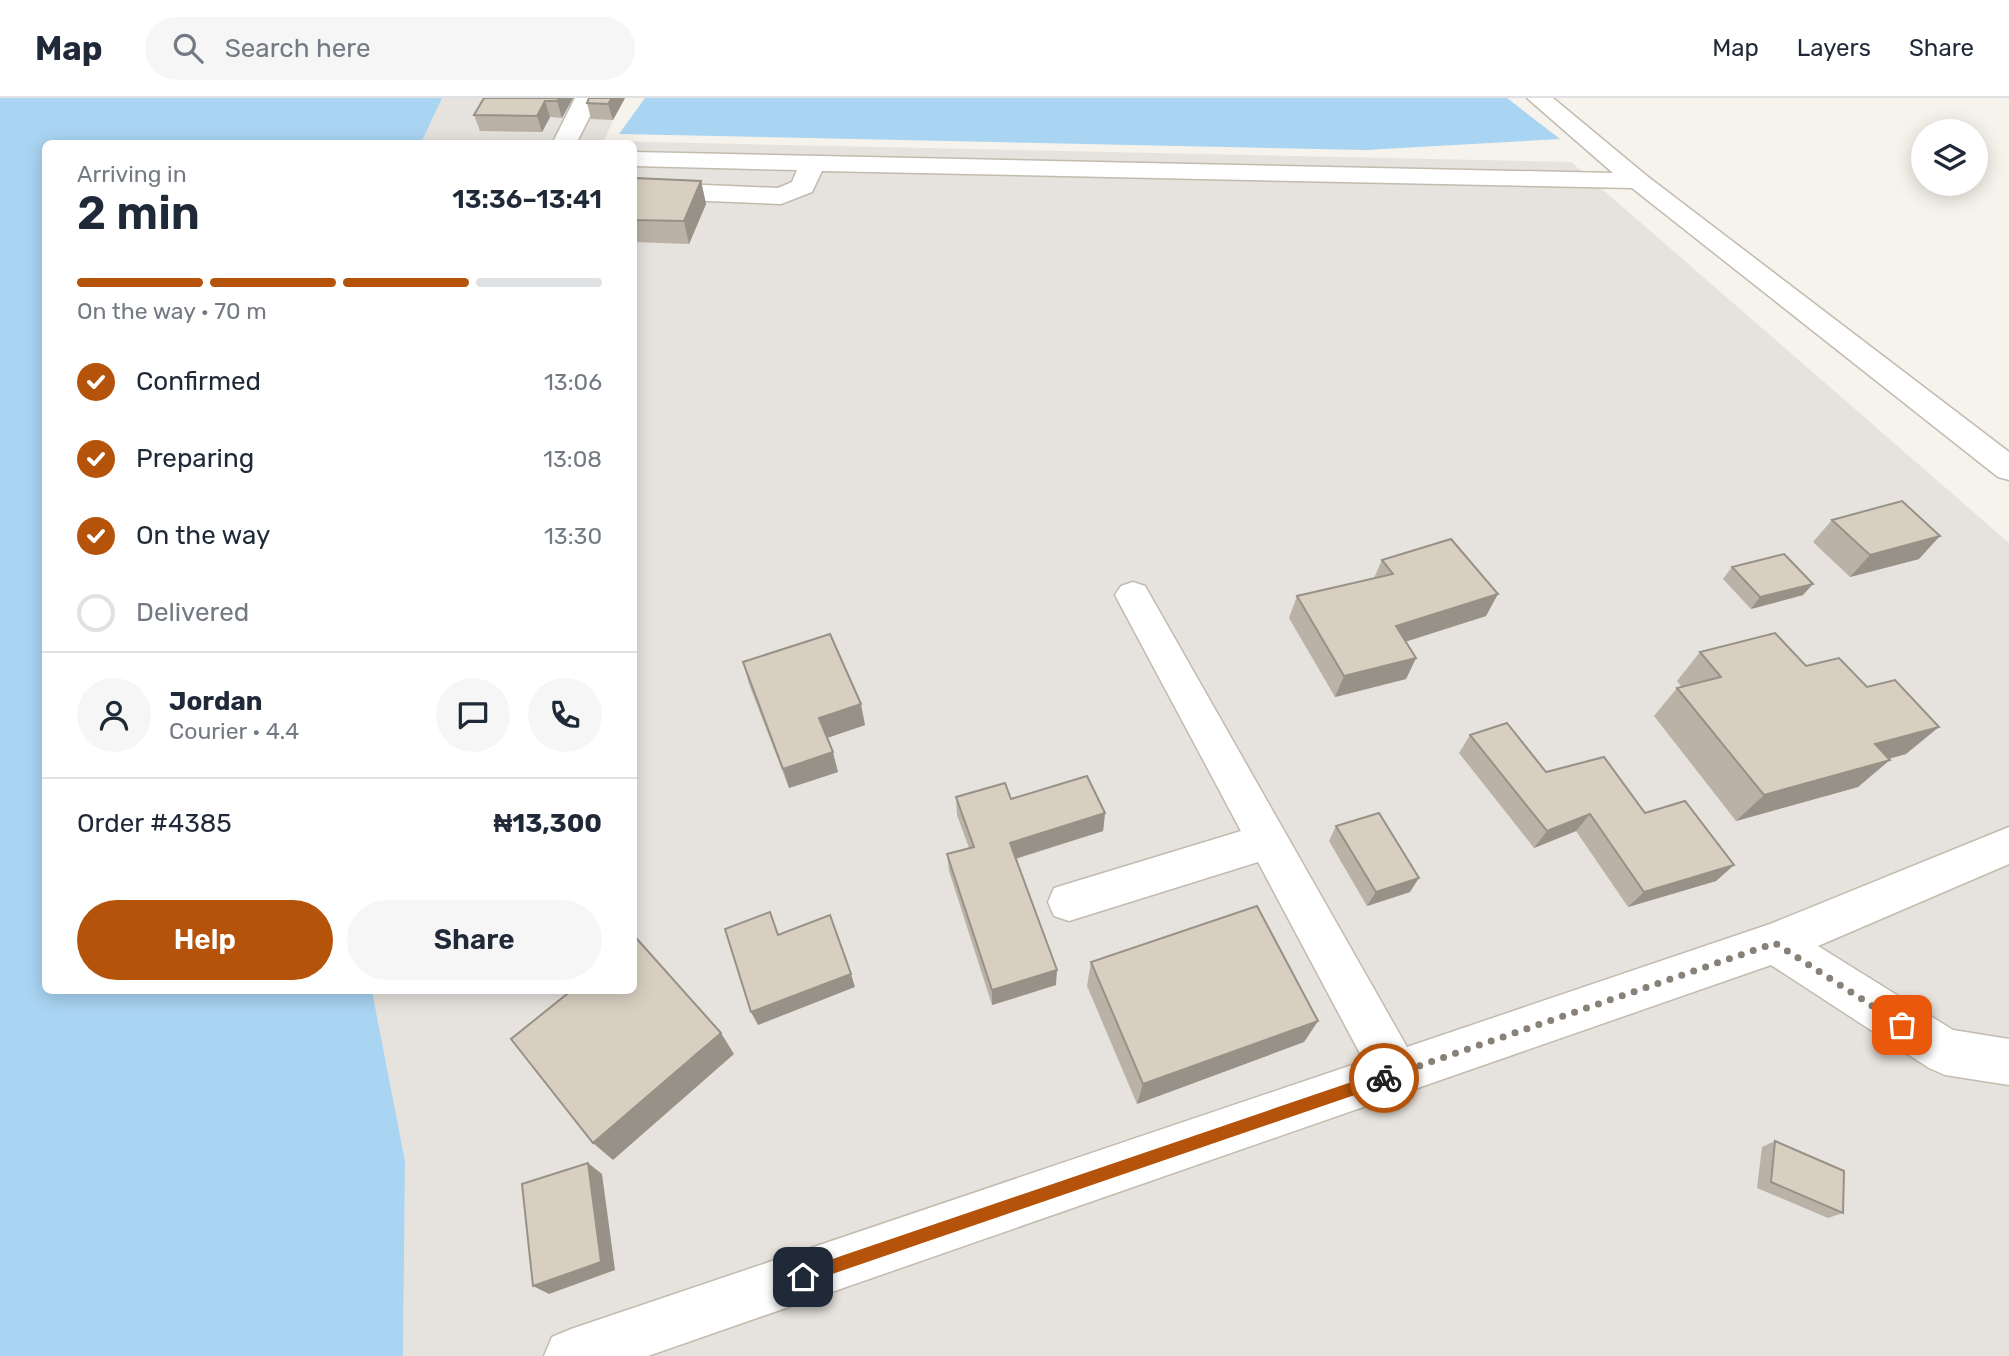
<!DOCTYPE html>
<meta charset="utf-8">
<style>
body{margin:0;font-family:Rubik,sans-serif;background:#f6f6f7;color:#1f2937;height:100vh;display:flex;flex-direction:column;font-size:26px;white-space:nowrap}
*{box-sizing:border-box;margin:0}
p{font-size:23px;color:#747a83}
.icon{flex:none;width:38px;height:38px;fill:none;stroke:currentColor;stroke-width:2;stroke-linecap:round;stroke-linejoin:round}
.map{position:relative;flex:1;overflow:hidden}
.side{position:absolute;left:42px;top:42px;width:595px;height:854px;display:flex;flex-direction:column;background:#fff;border-radius:10px;box-shadow:0 4px 18px #0003}
.side>*{flex:none}
.buttons{position:absolute;left:1911px;top:21px;display:grid;gap:14px}
.buttons a{display:grid;place-items:center;width:77px;height:77px;border-radius:50%;background:#fff;box-shadow:0 4px 18px #0003;font-size:35px}
.pin{position:absolute;display:grid;place-items:center;width:60px;height:60px;color:#fff;margin:-30px;border-radius:14px;box-shadow:0 4px 10px #0006}
.courier{position:absolute;display:grid;place-items:center;width:70px;height:70px;margin:-35px;border:5px solid #b45309;border-radius:50%;background:#fff;color:#222;box-shadow:0 2px 9px #0007}
.headline em{font-style:normal;font-weight:600}
.headline div{display:flex;flex-direction:column-reverse}
.headline{display:flex;align-items:center;justify-content:space-between;height:119px;padding:0 35px}
h1{font-size:46px;font-weight:600;line-height:52px}
.bar{display:grid;grid-template-columns:repeat(4,1fr);gap:10px 7px;align-content:center;height:84px;padding:0 35px}
.bar i{height:9px;border-radius:5px;background:#e0e1e3}
.bar .selected{background:#b45309}
.bar p{grid-column:span 4}
.line{display:flex;align-items:center;gap:18px;padding:0 35px;border-top:2px solid #e0e1e3}
.line div{flex:1}
.round{display:grid;place-items:center;flex:none;width:74px;height:74px;border-radius:37px;background:#f6f6f7}
ol{padding:0 35px;list-style:none}
li{display:flex;align-items:center;gap:21px;height:77px}
li p{margin-inline-start:auto}
li .icon{padding:7px;border-radius:50%;background:#b45309;color:#fff;stroke-width:4}
li:last-child{color:#747a83}
li i{width:38px;height:38px;border:4px solid #e0e1e3;border-radius:50%}
.button{display:flex;gap:14px;margin-top:auto;padding:14px 35px}
.button a{flex:1;height:80px;border-radius:42px;background:#b45309;color:#fff;font-size:28px;font-weight:600;line-height:80px;text-align:center}
.button a+a{background:#f6f6f7;color:#1f2937}
header{display:flex;align-items:center;gap:42px;box-sizing:border-box;height:98px;padding:0 35px;background:#fff;border-bottom:2px solid #e0e1e3}
header strong{font-size:33px}
nav{display:flex;gap:38px;margin-inline-start:auto;font-size:24px}
.search{width:490px;height:63px;background:#f6f6f7;display:flex;align-items:center;gap:18px;box-sizing:border-box;padding:0 24px;border-radius:38px;color:#747a83;font-size:26px}
.map>svg:first-child{display:block}
.industrial{fill:#e6e2dd}
.water{fill:#a9d4f2}
.lines{fill:none;stroke-linecap:round;stroke-linejoin:round}
.minor-casing{stroke:#c2bbae;stroke-width:3}
.minor{fill:#fff;fill-rule:evenodd}
.wall{fill:#bab2a6}
.shaded-wall{fill:#979187}
.building{fill:#d8cfc1;stroke:#979187;stroke-width:2}
.route{fill:#b45309}
.done{stroke:#878178;stroke-width:7;stroke-dasharray:0 12.6}
</style>
<header>
<strong>Map</strong>
<div class="search"><svg class="icon" aria-label="search" viewBox="0 0 24 24"><circle cx="10" cy="10" r="6"/><path d="M15 15l6 6"/></svg>Search here</div>
<nav><a>Map</a><a>Layers</a><a>Share</a></nav>
</header>
<div class="map">
<svg width="2009" height="1258" viewBox="0 0 2009 1258">
<rect width="100%" height="100%" fill="#f6f3ec"/>
<path class="industrial" d="M442 0H623L604 43 1571 64 2009 445V1258H403L405 1063 372 893 634 892V46L421 45Z"/>
<g class="water">
<path d="M0 0H442L421 45 46 46V892L372 893 405 1063 403 1258H0Z"/>
<path d="M645 0H1507L1560 41 1366 52 619 36Z"/>
</g>
<g class="lines">
<g class="minor-casing">
<g id="minor">
<path d="M575 0H599L576 46H552Z"/>
<path d="M1527 0H1553L1647 78 2009 354V382L1998 379 1632 90 822 73 812 94 781 106 634 100V84L778 90 792 84 797 72 634 68V54L1613 75Z"/>
<path d="M1133 484 1145 488 1407 949 1770 826 2009 729V766L1818 848 1953 932 2009 941V987L1945 977 1929 970 1771 867 648 1258H544L552 1239 571 1231 1364 963 1258 764 1069 823 1054 818 1048 804 1054 790 1241 733 1115 497 1121 488Z"/>
</g>
</g>
<use href="#minor" class="minor"/>
</g>
<g class="wall">
<path d="M484 0H573L562 20 550 19 542 34 480 33 474 17Z"/>
<path d="M589 0H625L613 22 591 21 587 5Z"/>
<path d="M634 80 701 83 706 106 689 146 634 144Z"/>
<path d="M1832 422 1919 461 1850 479 1813 444Z"/>
<path d="M1382 462 1486 518 1406 543 1416 560 1406 581 1335 599 1289 520 1297 498 1374 480Z"/>
<path d="M1732 469 1803 497 1751 511 1723 481Z"/>
<path d="M1700 554 1806 568 1906 656 1889 661 1858 689 1736 723 1654 618 1677 590 1682 589 1677 583Z"/>
<path d="M743 564 865 627 827 640 838 674 789 690 749 586Z"/>
<path d="M1470 637 1546 674 1645 715 1734 767 1716 783 1628 809 1576 733 1534 750 1459 655Z"/>
<path d="M956 699 1011 701 1105 715 1103 733 1016 761 1056 887 992 907 949 773 947 756 969 750 957 717Z"/>
<path d="M1336 728 1410 794 1367 808 1329 743Z"/>
<path d="M1091 864 1318 923 1304 944 1137 1006 1087 888Z"/>
<path d="M1775 1043 1843 1115 1828 1120 1757 1090 1762 1049Z"/>
</g>
<g class="shaded-wall">
<path d="M559 0H573L562 20 557 3Z"/>
<path d="M612 0H625L613 22 608 6Z"/>
<path d="M545 3 550 19 542 34 537 18Z"/>
<path d="M701 83 706 106 689 146 684 123Z"/>
<path d="M1940 438 1919 461 1850 479 1870 457Z"/>
<path d="M1813 486 1803 497 1751 511 1760 499Z"/>
<path d="M1498 496 1486 518 1386 550 1396 528Z"/>
<path d="M1416 560 1406 581 1335 599 1344 578Z"/>
<path d="M861 606 865 627 824 641 819 620Z"/>
<path d="M1939 629 1906 656 1844 673 1875 646Z"/>
<path d="M833 654 838 674 789 690 783 671Z"/>
<path d="M1890 662 1858 689 1736 723 1764 697Z"/>
<path d="M1105 715 1103 733 1010 762V745Z"/>
<path d="M1590 716 1576 733 1534 750 1547 733Z"/>
<path d="M1734 767 1716 783 1628 809 1644 794Z"/>
<path d="M1419 780 1410 794 1367 808 1376 794Z"/>
<path d="M1057 872 1056 887 992 907V892Z"/>
<path d="M851 876 855 889 758 927 751 914Z"/>
<path d="M1318 923 1304 944 1137 1006 1143 986Z"/>
<path d="M721 935 734 956 613 1062 593 1045Z"/>
<path d="M588 1065 602 1076 615 1172 549 1196 533 1188Z"/>
</g>
<g class="building">
<path d="M484 0H559L557 3H545L537 18 474 17Z"/>
<path d="M589 0H612L608 6 587 5Z"/>
<path d="M634 80 701 83 684 123 634 122Z"/>
<path d="M1902 403 1940 438 1870 457 1832 422Z"/>
<path d="M1451 441 1498 496 1396 528 1416 560 1344 578 1297 498 1393 476 1382 462Z"/>
<path d="M1784 456 1813 486 1760 499 1732 469Z"/>
<path d="M1775 535 1806 568 1839 560 1867 589 1895 582 1939 629 1875 646 1890 662 1764 697 1677 590 1721 579 1700 554Z"/>
<path d="M830 536 861 606 819 620 833 654 783 671 743 564Z"/>
<path d="M1507 625 1546 674 1604 659 1645 715 1685 703 1734 767 1644 794 1590 716 1547 733 1470 637Z"/>
<path d="M1087 678 1105 715 1010 745 1057 872 992 892 947 756 974 749 956 699 1005 685 1011 701Z"/>
<path d="M1379 715 1419 780 1376 794 1336 728Z"/>
<path d="M1257 808 1318 923 1143 986 1091 864Z"/>
<path d="M770 814 778 837 830 817 851 876 751 914 725 831Z"/>
<path d="M637 841 721 935 593 1045 511 941 572 892H634V844Z"/>
<path d="M1775 1043 1844 1073 1843 1115 1771 1084Z"/>
<path d="M588 1065 601 1164 533 1188 522 1086Z"/>
</g>
<path class="route" d="M1384 973 1391 980 1384 987 803 1186 798 1184 796 1179 798 1173 803 1171Z"/>
<g class="lines">
<path class="done" d="M1384 980 1775 845 1902 927"/>
</g>
</svg>
<div class="buttons">
<a><svg class="icon" aria-label="layers" viewBox="0 0 24 24"><path d="M12 4l9 5-9 5-9-5zM3 14l9 5 9-5"/></svg></a>
</div>
<div class="pin" style="left:1902px;top:927px;background:#ea580c"><svg class="icon" aria-label="bag" viewBox="0 0 24 24"><path d="M5 8h14l-1 12H6zM9 8a3 3 0 0 1 6 0"/></svg></div>
<div class="pin" style="left:803px;top:1179px;background:#1f2937"><svg class="icon" aria-label="home" viewBox="0 0 24 24"><path d="M3 11l9-7 9 7M6 9v11h12V9"/></svg></div>
<div class="courier" style="left:1384px;top:980px"><svg class="icon" aria-label="bike" viewBox="0 0 24 24"><circle cx="6" cy="16" r="4"/><circle cx="18" cy="16" r="4"/><path d="M6 16l4-8h5l3 8M10 8l3 8H6M13 5h3"/></svg></div>
<section class="side">
<div class="headline"><div><h1>2 min</h1><p>Arriving in</p></div><em>13:36–13:41</em></div>
<div class="bar"><i class="selected"></i><i class="selected"></i><i class="selected"></i><i></i><p>On the way · 70 m</p></div>
<ol>
<li><svg class="icon" aria-label="check" viewBox="0 0 24 24"><path d="M5 12l5 5 9-10"/></svg>Confirmed<p>13:06</p></li>
<li><svg class="icon" aria-label="check" viewBox="0 0 24 24"><path d="M5 12l5 5 9-10"/></svg>Preparing<p>13:08</p></li>
<li><svg class="icon" aria-label="check" viewBox="0 0 24 24"><path d="M5 12l5 5 9-10"/></svg>On the way<p>13:30</p></li>
<li><i></i>Delivered</li>
</ol>
<div class="line" style="height:126px"><a class="round"><svg class="icon" aria-label="person" viewBox="0 0 24 24"><circle cx="12" cy="8" r="4"/><path d="M4 21q1-7 8-7t8 7"/></svg></a><div><b>Jordan</b><p>Courier · 4.4</p></div><a class="round"><svg class="icon" aria-label="chat" viewBox="0 0 24 24"><path d="M4 5h16v11H9l-5 4z"/></svg></a><a class="round"><svg class="icon" aria-label="phone" viewBox="0 0 24 24"><path d="M5 4h4l2 5-3 2q2 4 5 5l2-3 5 2v4C11 20 4 13 5 4z"/></svg></a></div>
<div class="line" style="height:91px"><div>Order #4385</div><b>₦13,300</b></div>
<div class="button"><a>Help</a><a>Share</a></div>
</section>
</div>
